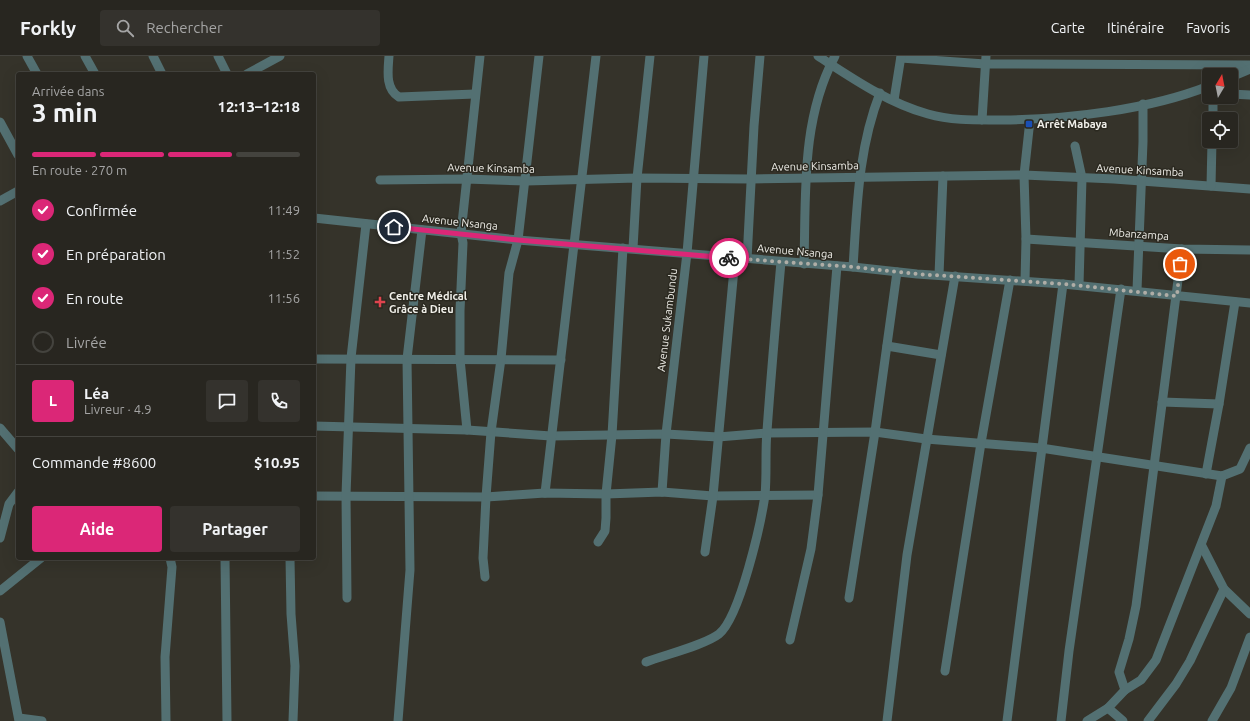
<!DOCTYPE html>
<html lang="fr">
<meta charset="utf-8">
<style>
body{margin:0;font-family:Ubuntu,sans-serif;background:#34322d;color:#f1f3f6;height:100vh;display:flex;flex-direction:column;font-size:15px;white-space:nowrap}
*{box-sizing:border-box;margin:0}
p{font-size:13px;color:#a5a5a5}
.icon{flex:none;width:22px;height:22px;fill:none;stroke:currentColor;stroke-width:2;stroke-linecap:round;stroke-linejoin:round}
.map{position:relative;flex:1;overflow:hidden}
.sheet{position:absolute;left:16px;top:16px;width:300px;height:488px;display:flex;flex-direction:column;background:#282620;border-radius:4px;box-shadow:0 4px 16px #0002,0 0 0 1px #44433e}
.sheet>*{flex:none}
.needle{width:26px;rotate:10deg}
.tools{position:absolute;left:1202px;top:12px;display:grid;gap:8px}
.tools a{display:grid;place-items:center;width:36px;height:36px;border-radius:4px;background:#282620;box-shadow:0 4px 16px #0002,0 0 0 1px #44433e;font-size:20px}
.pin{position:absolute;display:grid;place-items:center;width:34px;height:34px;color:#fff;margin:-17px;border:2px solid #fff;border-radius:50%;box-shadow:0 1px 4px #0007}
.courier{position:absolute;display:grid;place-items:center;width:40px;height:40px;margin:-20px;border:3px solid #db2777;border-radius:50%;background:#fff;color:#222;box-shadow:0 1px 5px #0007}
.headline em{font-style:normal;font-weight:700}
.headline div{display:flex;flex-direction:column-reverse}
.headline{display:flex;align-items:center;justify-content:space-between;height:68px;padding:0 16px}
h1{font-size:26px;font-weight:700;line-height:30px}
.bar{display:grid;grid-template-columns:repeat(4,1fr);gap:6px 4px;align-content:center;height:48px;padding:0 16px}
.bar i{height:5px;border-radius:3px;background:#44433e}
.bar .selected{background:#db2777}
.bar p{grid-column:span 4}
.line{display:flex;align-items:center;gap:10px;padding:0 16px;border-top:1px solid #44433e}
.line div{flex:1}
.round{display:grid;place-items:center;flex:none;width:42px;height:42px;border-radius:4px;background:#34322d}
ol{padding:0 16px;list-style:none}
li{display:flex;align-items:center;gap:12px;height:44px}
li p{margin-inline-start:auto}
li .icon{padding:4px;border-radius:50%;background:#db2777;color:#fff;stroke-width:4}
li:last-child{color:#a5a5a5}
li i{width:22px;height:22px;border:2px solid #44433e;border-radius:50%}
.action{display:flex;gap:8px;margin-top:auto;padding:8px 16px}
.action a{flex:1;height:46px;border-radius:4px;background:#db2777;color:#fff;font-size:16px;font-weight:700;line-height:46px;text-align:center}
.action a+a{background:#34322d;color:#f1f3f6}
header{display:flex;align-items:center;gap:24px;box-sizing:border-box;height:56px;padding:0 20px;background:#282620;border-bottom:1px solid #44433e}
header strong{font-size:19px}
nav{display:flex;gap:22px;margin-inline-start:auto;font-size:14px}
.search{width:280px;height:36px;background:#34322d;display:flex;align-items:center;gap:10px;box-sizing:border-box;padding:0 14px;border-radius:4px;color:#a5a5a5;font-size:15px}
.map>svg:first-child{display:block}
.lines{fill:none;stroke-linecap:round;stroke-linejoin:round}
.minor{stroke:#537072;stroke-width:9}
.done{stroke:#afada6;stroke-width:4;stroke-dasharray:0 7.2}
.route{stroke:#db2777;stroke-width:5}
.transit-dot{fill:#1a4fb4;stroke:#2b2920;stroke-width:1.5}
.health-dot{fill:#e0444e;stroke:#2b2920;stroke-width:1.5}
.labels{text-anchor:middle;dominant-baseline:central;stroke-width:3;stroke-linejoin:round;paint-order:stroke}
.poi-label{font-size:11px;font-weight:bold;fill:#f0efe9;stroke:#2b2920;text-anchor:start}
.street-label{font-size:11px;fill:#f0efe9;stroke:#2b2920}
</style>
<header>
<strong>Forkly</strong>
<div class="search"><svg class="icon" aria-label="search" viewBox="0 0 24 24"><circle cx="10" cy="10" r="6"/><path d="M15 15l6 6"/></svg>Rechercher</div>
<nav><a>Carte</a><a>Itinéraire</a><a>Favoris</a></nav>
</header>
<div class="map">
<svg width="1250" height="665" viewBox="0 0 1250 665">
<rect width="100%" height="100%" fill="#35332a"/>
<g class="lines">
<g class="minor">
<path d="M27 0 37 18"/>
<path d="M85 0 95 18"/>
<path d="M153 0 162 18"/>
<path d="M218 0 227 18"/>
<path d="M389 0C388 14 385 33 399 41L475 38"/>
<path d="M818 0C852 22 888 47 928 58 952 65 978 64 1003 64 1069 63 1148 54 1209 30"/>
<path d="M901 2 985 8 1250 9"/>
<path d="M247 18 280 0"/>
<path d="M1231 21 1250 13"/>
<path d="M1231 38 1250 39"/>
<path d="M894 44 901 0"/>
<path d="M1213 63V41"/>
<path d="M982 64 986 0"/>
<path d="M0 66 18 99"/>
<path d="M1075 90 1082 122 1079 229"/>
<path d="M380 124 466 123 526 125 637 122 751 123 1024 119 1114 123 1250 133"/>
<path d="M1211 130 1212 85"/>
<path d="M0 145 18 135"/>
<path d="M314 162 518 184 853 211 917 218 1063 228 1250 247"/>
<path d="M1026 183 1182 193 1250 194"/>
<path d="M633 192 637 122 650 0"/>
<path d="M747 203 754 70 760 0"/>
<path d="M804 208C806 138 801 63 835 0"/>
<path d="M853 211C857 152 858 93 880 37"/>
<path d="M939 219 943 120"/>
<path d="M1025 225 1026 183 1024 119 1030 64"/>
<path d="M1137 234 1143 86V48"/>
<path d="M887 290 941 299"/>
<path d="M314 303 561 304"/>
<path d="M1162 346 1219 348"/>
<path d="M314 370 467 374 551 380 666 378 718 381 767 377 875 376 926 383 1041 392 1222 420 1240 413 1250 392"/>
<path d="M0 372 18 393"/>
<path d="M467 374 460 303V255L463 187 461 177 480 0"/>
<path d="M1206 418 1219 348 1235 246"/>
<path d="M662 436 666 378 687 197 704 0"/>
<path d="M545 437 596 0"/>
<path d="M314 440 486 441 545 437 606 438 662 436 713 440 818 439"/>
<path d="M0 482 9 448 18 436"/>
<path d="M598 486 605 475 606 462V438L612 379 623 192"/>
<path d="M1202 490 1224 533 1250 558"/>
<path d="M705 496 713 440 735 202"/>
<path d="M225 502 227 665"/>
<path d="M290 502 291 558 295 610 293 665"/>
<path d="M485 521 483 502 486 441 491 376 501 303 509 217 518 184 539 0"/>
<path d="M0 535 41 502"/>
<path d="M347 542 346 439 351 302 366 168"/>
<path d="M849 542 875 376 897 216"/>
<path d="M0 566 19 665"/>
<path d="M790 584 811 493 818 439 837 210"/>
<path d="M646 606C664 599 705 589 719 578 740 561 761 467 765 439 767 417 765 396 767 375 771 319 776 262 781 206"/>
<path d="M945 615 981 387 1010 224"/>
<path d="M1125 634 1119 616 1129 583 1136 550 1182 193"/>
<path d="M1108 652 1123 665"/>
<path d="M19 662 42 665"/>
<path d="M166 665 165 601 172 511 170 502"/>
<path d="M398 665 410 514 407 303 422 174"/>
<path d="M887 665 907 499 955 220"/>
<path d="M1007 665 1063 228"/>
<path d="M1061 665 1069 595 1121 233"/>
<path d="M1087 665 1108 652 1125 634 1141 624 1156 604 1216 450 1222 420"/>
<path d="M1148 665 1176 628 1190 605 1224 533"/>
<path d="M1212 665 1231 632 1250 581"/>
</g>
</g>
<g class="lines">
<path class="done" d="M729 202 853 211 917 218 1063 228 1177 240 1180 208"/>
<path class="route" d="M394 171 518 184 729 202"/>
</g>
<rect class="transit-dot" x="1025" y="64" width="8" height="8" rx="2"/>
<path class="health-dot" d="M378 240h4v4h4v4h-4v4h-4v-4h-4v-4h4z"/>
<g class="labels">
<g class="poi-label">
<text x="1037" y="68">Arrêt Mabaya</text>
<text x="389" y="240">Centre Médical<tspan x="389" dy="13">Grâce à Dieu</tspan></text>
</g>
<g class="street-label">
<text transform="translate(815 110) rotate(-1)">Avenue Kinsamba</text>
<text transform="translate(491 112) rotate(1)">Avenue Kinsamba</text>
<text transform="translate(1140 114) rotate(3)">Avenue Kinsamba</text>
<text transform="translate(460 166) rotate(6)">Avenue Nsanga</text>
<text transform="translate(1139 178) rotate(4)">Mbanzampa</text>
<text transform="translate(795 195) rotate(5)">Avenue Nsanga</text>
<text transform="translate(667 264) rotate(-83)">Avenue Sukambundu</text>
</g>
</g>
</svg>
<div class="tools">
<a><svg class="needle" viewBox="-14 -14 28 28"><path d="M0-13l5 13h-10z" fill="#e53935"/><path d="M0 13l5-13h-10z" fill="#a5a5a5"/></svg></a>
<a><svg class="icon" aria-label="locate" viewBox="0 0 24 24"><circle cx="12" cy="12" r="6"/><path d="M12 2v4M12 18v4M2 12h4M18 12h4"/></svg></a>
</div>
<div class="pin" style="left:1180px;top:208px;background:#ea580c"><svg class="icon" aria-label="bag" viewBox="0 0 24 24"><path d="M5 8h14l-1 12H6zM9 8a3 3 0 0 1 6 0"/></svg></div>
<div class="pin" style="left:394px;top:171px;background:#1f2937"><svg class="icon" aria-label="home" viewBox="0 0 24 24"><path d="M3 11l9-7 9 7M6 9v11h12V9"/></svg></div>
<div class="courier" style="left:729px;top:202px"><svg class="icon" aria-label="bike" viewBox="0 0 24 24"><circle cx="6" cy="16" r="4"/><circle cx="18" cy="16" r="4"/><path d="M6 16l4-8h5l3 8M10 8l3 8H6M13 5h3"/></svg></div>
<section class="sheet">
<div class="headline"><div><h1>3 min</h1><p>Arrivée dans</p></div><em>12:13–12:18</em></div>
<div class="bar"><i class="selected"></i><i class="selected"></i><i class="selected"></i><i></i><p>En route · 270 m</p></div>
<ol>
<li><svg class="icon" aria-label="check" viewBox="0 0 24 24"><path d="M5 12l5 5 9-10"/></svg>Confirmée<p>11:49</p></li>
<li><svg class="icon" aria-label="check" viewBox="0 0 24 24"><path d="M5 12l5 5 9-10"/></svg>En préparation<p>11:52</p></li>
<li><svg class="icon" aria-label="check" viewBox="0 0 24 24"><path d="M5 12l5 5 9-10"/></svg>En route<p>11:56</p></li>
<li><i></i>Livrée</li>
</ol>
<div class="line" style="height:72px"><b class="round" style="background:#db2777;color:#fff">L</b><div><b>Léa</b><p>Livreur · 4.9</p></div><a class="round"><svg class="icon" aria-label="chat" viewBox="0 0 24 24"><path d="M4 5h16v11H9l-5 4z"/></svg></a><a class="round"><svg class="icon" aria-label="phone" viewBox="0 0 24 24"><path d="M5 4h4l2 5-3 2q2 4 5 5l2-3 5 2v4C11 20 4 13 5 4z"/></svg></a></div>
<div class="line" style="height:52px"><div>Commande #8600</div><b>$10.95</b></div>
<div class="action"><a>Aide</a><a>Partager</a></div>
</section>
</div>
